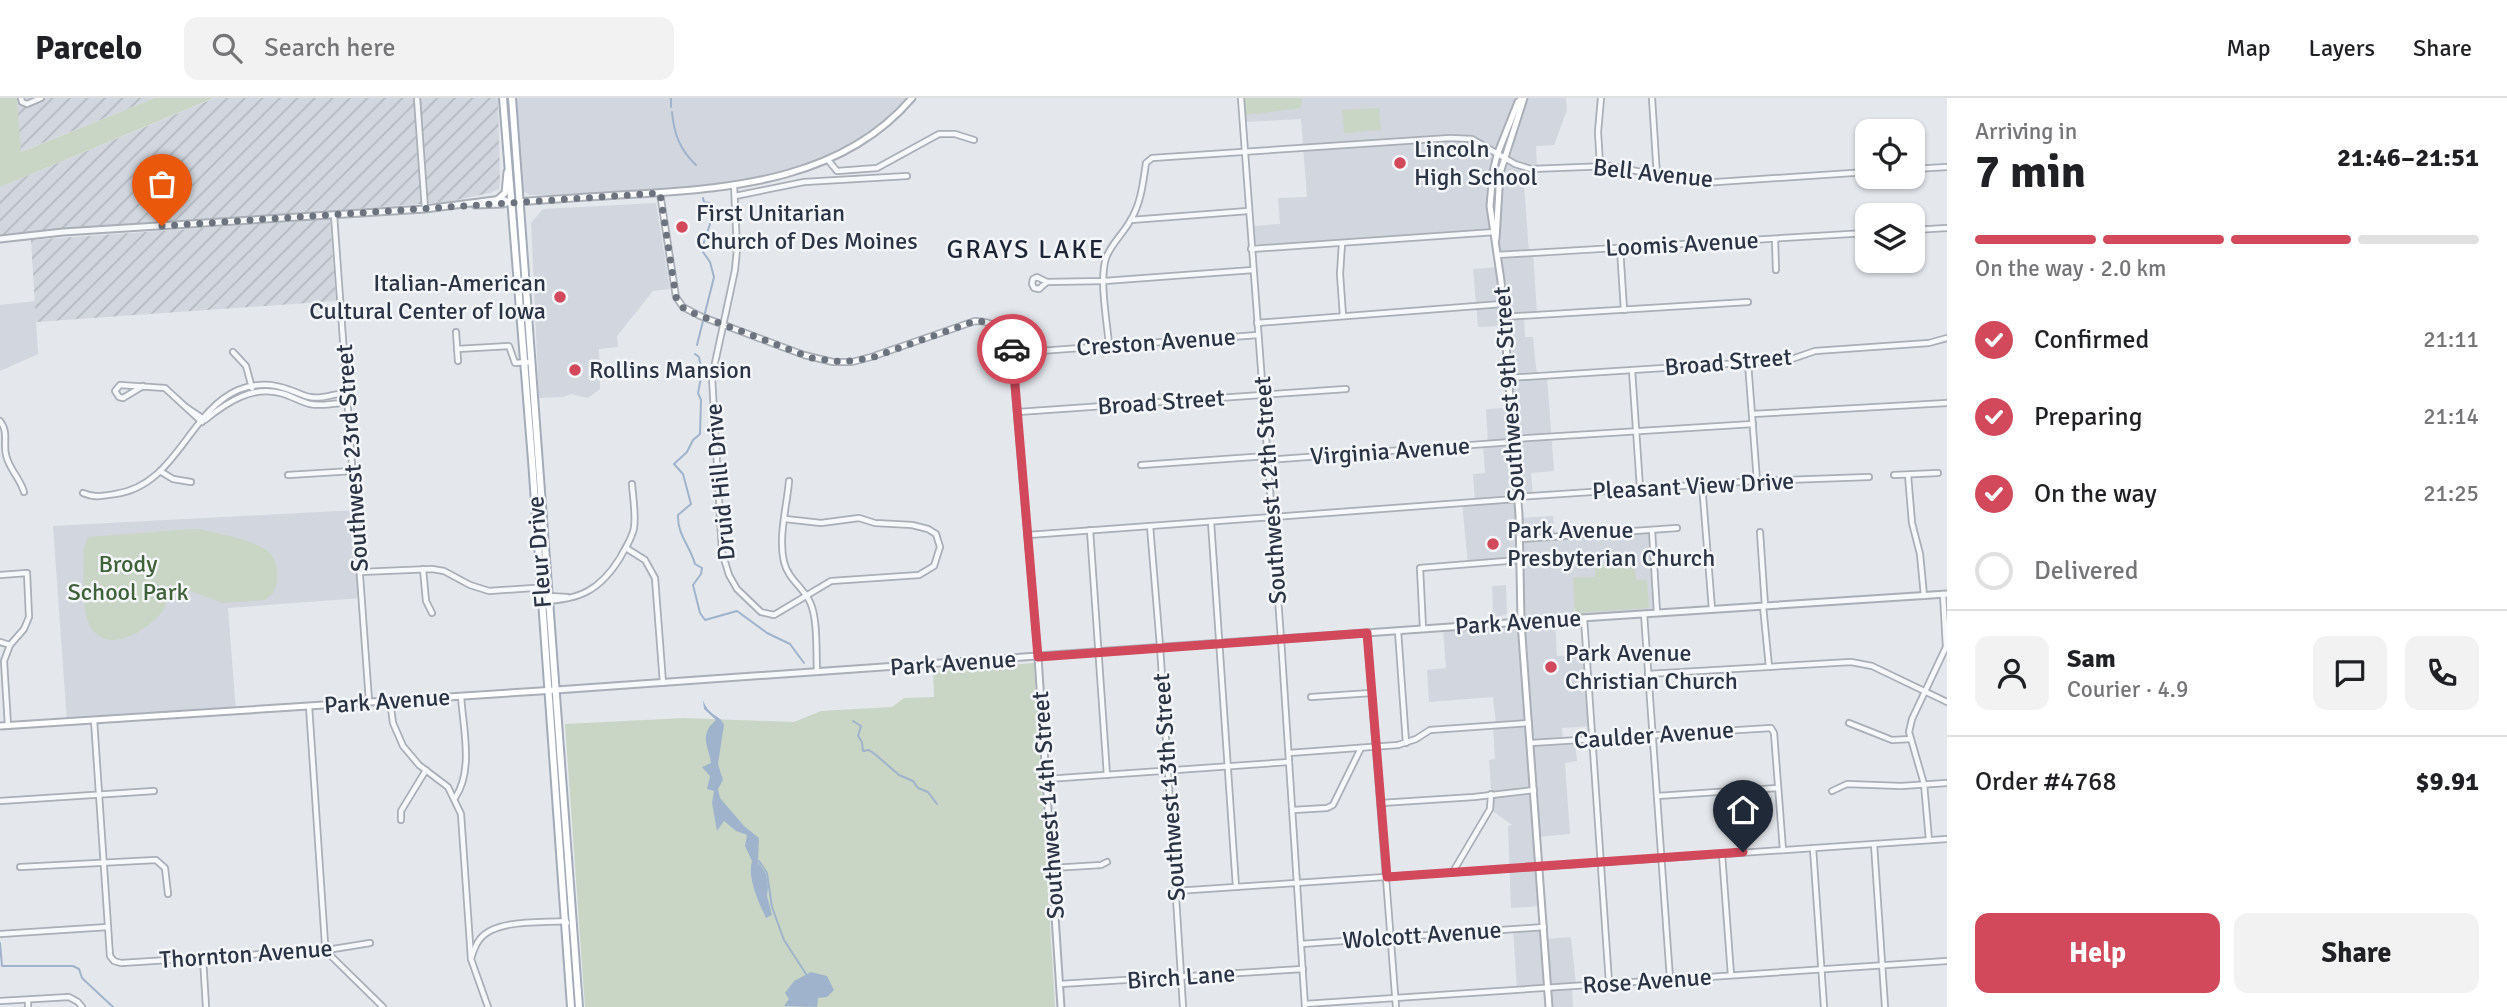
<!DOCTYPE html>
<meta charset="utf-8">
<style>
body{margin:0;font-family:Signika,sans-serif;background:#f2f2f2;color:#202124;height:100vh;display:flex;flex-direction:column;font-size:26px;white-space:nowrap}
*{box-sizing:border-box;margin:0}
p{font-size:23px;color:#757577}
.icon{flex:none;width:38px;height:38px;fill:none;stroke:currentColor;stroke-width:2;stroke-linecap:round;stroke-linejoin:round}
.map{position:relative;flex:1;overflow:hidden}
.sheet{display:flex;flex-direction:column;background:#fff;width:560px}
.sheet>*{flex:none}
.buttons{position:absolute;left:1855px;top:21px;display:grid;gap:14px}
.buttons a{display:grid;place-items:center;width:70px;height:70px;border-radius:14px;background:#fff;box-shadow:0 2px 5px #0004;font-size:35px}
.pin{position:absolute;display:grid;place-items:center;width:60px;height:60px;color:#fff;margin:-72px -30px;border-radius:50% 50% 50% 0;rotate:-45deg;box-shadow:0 0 7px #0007}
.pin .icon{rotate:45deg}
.courier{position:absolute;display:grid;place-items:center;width:70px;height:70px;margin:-35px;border:5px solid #d1495b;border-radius:50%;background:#fff;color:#222;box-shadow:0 2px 9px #0007}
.overview em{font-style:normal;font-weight:700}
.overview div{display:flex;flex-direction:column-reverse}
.overview{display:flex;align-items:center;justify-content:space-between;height:119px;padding:0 28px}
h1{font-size:46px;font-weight:700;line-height:52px}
.bar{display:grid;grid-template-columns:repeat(4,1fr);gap:10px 7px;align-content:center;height:84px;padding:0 28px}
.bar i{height:9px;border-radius:5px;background:#e0e0e0}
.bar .selected{background:#d1495b}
.bar p{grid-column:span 4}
.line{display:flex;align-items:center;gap:18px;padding:0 28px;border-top:2px solid #e0e0e0}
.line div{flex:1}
.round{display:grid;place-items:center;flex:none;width:74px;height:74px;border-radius:14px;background:#f2f2f2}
ol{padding:0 28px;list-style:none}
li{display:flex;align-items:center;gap:21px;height:77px}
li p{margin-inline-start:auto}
li .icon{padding:7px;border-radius:50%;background:#d1495b;color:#fff;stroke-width:4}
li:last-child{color:#757577}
li i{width:38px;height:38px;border:4px solid #e0e0e0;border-radius:50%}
.cta{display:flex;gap:14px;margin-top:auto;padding:14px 28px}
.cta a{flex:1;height:80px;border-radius:14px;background:#d1495b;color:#fff;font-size:28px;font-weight:700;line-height:80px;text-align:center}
.cta a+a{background:#f2f2f2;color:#202124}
header{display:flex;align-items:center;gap:42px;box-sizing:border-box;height:98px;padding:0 35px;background:#fff;border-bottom:2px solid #e0e0e0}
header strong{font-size:33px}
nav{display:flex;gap:38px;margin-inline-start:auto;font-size:24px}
.search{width:490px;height:63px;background:#f2f2f2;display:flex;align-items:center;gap:18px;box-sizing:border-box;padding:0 24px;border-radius:14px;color:#757577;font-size:26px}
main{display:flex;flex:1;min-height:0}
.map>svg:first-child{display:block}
.built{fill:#d2d6de}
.industrial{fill:url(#industrial-furrows)}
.green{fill:#c9d6c5}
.water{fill:#9fb4cc}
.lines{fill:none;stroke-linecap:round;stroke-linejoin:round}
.stream{stroke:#9fb4cc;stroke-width:2}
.minor-casing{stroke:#a9aeb7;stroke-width:8}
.tertiary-casing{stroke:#a9aeb7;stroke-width:9}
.secondary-casing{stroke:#a9aeb7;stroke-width:9}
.primary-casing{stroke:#a3abb8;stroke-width:10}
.minor{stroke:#f7f8fa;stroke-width:4.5}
.tertiary{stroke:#f7f8fa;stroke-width:5}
.secondary{stroke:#fff;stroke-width:5}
.primary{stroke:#fff;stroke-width:6}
.done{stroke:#6c737f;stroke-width:7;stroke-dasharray:0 12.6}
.route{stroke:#d1495b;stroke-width:9}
.poi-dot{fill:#d1495b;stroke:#f4f6f9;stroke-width:2.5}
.labels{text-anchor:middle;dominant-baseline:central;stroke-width:5;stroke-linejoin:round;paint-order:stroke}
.poi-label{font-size:24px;fill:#2b3445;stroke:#f4f6f9;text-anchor:start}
.street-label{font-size:24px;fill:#2b3445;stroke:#f4f6f9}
.park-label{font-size:24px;fill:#3f6138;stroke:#f4f6f9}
.neighbourhood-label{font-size:26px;letter-spacing:2px;fill:#1d2536;stroke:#f4f6f9}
</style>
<header>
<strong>Parcelo</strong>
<div class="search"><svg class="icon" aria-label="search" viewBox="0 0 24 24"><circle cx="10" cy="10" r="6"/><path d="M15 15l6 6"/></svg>Search here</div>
<nav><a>Map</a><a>Layers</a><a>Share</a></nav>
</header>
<main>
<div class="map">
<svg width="1947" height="909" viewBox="0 0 1947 909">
<defs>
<pattern id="industrial-furrows" width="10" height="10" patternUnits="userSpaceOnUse" patternTransform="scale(1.75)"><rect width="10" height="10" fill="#d2d6de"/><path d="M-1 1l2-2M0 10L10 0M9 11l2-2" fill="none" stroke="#b4b8c0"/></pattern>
</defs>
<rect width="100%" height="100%" fill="#e4e7ec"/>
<g class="built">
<path d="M512 0H912L889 23 828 62 734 87 642 96 530 97 522 93Z"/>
<path d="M1243 0H1566L1567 12 1554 47 1536 48 1537 71 1520 69 1524 86 1529 154H1533L1537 217 1524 218 1525 239H1533L1537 278H1547L1554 373 1531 375 1533 398 1516 399 1519 420 1553 418 1555 438 1652 432 1657 515 1555 522 1557 558 1586 557 1591 628 1562 630 1563 643 1575 642 1577 663 1565 665 1570 736 1537 739 1542 808 1511 810 1508 728 1512 727 1490 711 1492 705 1489 662 1495 661 1493 628 1496 627 1493 599 1429 604 1427 572 1446 570 1443 530 1520 524 1519 462 1468 466 1462 405 1475 404 1473 376 1485 375 1483 346H1488L1486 311 1509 310 1503 228 1478 229 1473 171 1499 169 1495 144 1498 90 1521 6 1505 37 1493 74 1492 134 1319 146H1255L1254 128 1280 126 1278 100 1307 99 1301 21 1246 24Z"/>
<path d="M656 105 670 191 653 193 617 238 618 249 599 251 600 291 588 300 571 296 563 299 539 300 531 125 543 111Z"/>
<path d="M35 203 38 256 0 273V207Z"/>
<path d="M356 412 361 500 228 510 236 614 67 624 53 428Z"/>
<path d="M1506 487 1507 515 1505 517 1493 519 1492 488Z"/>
<path d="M1544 829 1545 841 1571 839 1576 887 1572 888 1573 909H1549L1547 889 1517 891 1513 831Z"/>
</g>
<g class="industrial">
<path d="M17 0H155L20 54Z"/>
<path d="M215 0H498L500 82 499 91 490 95 447 104 0 137V89Z"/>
<path d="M330 121 336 203 36 224 31 142Z"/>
</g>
<g class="green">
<path d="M0 0H17L21 54 155 0H214L0 89Z"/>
<path d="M1243 0H1302L1301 10 1245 17Z"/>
<path d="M1379 10 1381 32 1344 35 1342 12Z"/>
<path d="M195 431C212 433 257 443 269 454 276 460 277 470 277 479 277 489 274 497 265 502L223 505 180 489C166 490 169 505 162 514 145 535 101 561 87 521 82 507 84 467 84 450L88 439Z"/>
<path d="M1634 465 1636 482H1647L1649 510 1575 515 1573 479H1595V469L1599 467Z"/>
<path d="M1034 565 1055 909H585L565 626 684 620 794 624 821 613 892 609 904 600 934 599 933 573Z"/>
</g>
<g class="water">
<path d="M703 602C709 619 720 616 724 627L718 666 723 682 718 691 720 700 744 728 759 740 758 764 766 776 768 789 767 798 772 817 766 820C759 805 747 780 752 763L745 748 747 737 736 733 724 723 717 733 712 705 714 693 707 691 710 678 702 669 711 665C709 649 698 637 716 622L704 611Z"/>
<path d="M811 874 827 878 834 892 827 899 818 900 817 909 784 908 789 901 785 895 794 883Z"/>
</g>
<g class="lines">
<g class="stream">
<path d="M671 0V9"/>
<path d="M672 14C674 36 680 52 696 67"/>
<path d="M697 247 714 179 710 164 703 154V147L710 126 709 105 704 104 703 100"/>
<path d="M695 256 699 259 702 275 698 295 701 302 700 336 693 342 687 354 674 366 683 376 691 406 678 417C677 436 690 448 695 466L702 470 701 476 693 487 700 515 705 522 737 513 767 535 790 546 804 565"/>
<path d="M853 623 861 628 858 638 862 644 863 653 869 652 876 657 899 677 913 683 918 690 928 694 937 706"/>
<path d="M759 763 767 775 772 809 784 842 806 876"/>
<path d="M0 845 2 868H73L79 871 82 880 113 909"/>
</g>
<g class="minor-casing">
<g id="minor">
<path d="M21 0 22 4 27 6 41 0"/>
<path d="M417 0 425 111"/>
<path d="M1241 0 1281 541 1305 909"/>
<path d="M1652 0 1657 78"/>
<path d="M828 62 837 73 877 70 939 36H955L974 42"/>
<path d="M1600 67 1598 34 1601 0"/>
<path d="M1913 71 1947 69"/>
<path d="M734 87 737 151 735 172 712 279 722 454 729 477 737 491 761 514 774 517 831 483 919 477 934 468 940 449 936 436 928 431 912 427 875 425 859 420 821 425 785 421"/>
<path d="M660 95 676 199 683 209 700 218 804 257 833 264H852L871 259 975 223C992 223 1005 231 1011 247L1038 559"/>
<path d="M735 98 804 84 907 78"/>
<path d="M334 117 369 603"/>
<path d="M1131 122 1248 113"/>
<path d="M1913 132 1947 130"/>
<path d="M1775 141 1776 172"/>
<path d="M1342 145 1340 176 1343 218"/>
<path d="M1620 150 1624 212"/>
<path d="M1251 151 1495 134"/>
<path d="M1497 157 1867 135"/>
<path d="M1037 179 1047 184 1039 191 1034 190 1032 186 1033 181Z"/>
<path d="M1047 184 1104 183 1253 172"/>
<path d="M1503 219 1748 204"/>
<path d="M1257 225 1502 206"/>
<path d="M456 234 458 263"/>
<path d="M1109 247C1107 223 1099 182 1106 160 1111 146 1123 136 1130 123 1141 106 1143 85 1146 65L1152 60 1450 40 1472 41 1515 66 1531 71 1609 68 1702 85 1867 74"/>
<path d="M457 251 509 248 515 265 531 264"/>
<path d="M233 254 246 268 252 290"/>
<path d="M1012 255 1258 237"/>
<path d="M1748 265 1757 383"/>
<path d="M1632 272 1640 390"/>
<path d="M1507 280 1789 262 1815 253 1929 245 1947 240"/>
<path d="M143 288 123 300 119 299 115 293 120 287 165 290 202 324"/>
<path d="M186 309 204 321"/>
<path d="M1018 314 1346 291"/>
<path d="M1752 316 1947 305"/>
<path d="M205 322C227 304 254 286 284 296 293 299 301 304 310 306 323 309 335 304 348 305"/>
<path d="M0 323C9 334 3 345 6 357 9 371 20 380 24 394"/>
<path d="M1513 341 1753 326"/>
<path d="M1268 362 1512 344"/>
<path d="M1141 367 1267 358"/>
<path d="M160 373 173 381 191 384"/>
<path d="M288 377 353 373"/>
<path d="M1894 377 1938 375"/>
<path d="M1908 377 1912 425 1920 456 1924 498"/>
<path d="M789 383C787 408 778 439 784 464 788 481 803 489 810 504 818 521 816 554 817 574"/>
<path d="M1702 386 1712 511"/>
<path d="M83 395C94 400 103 398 115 396 176 388 188 314 238 292 255 285 273 285 290 292 297 294 303 298 310 299 322 302 334 295 347 295"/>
<path d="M1517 399 1755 383 1869 379"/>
<path d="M1211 424 1236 789"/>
<path d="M1150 428 1160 548 1183 909"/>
<path d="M1090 432 1107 677"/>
<path d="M1652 432 1657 515"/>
<path d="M1760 434 1765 508"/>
<path d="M1028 437 1516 401"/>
<path d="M1520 441 1677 430"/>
<path d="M626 450 645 462 655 480 663 585"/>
<path d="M423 471 426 503 432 515"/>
<path d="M360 474 432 471 444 473 470 487 489 493 548 489"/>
<path d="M0 477 27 475 29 519 24 531 10 547 4 563 8 628"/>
<path d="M549 498 567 499"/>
<path d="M542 503C580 502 600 492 620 460 625 450 632 441 634 430 636 416 633 400 632 386"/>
<path d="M1763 508 1769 569"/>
<path d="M1644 516 1670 881"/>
<path d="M1584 520 1609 885"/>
<path d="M1423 531 1420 470 1519 462"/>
<path d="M1398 533 1406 645"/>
<path d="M1367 535 1396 909"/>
<path d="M0 544 10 547"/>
<path d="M1648 576 1851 564 1872 568 1947 604"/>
<path d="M1311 599 1371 595"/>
<path d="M390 603 393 625 403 648 419 667 448 689 461 716 471 861"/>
<path d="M309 608 325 846 329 856 383 909"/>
<path d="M94 622 110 858 114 863 121 865 327 852 370 845"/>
<path d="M1849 625 1892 642 1911 641"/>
<path d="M1531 645 1771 630 1774 635 1783 752"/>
<path d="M1289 655 1398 647 1416 641 1430 632 1529 625"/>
<path d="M1047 681 1289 664"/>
<path d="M1832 693 1847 686 1901 688 1947 685"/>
<path d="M1657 698 1778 690"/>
<path d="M455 700C474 672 463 630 461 598"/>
<path d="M0 703 154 693"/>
<path d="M1381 705 1474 699 1534 692"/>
<path d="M1293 712 1327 710 1333 707 1361 650"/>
<path d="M401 722V713L426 672"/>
<path d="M1929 742 1924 686 1909 634 1912 621 1946 549 1943 496"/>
<path d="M1874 746 1885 909"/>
<path d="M1813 750 1824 909"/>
<path d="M1722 756 1731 877"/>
<path d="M20 769 156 762 165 770 168 796"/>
<path d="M1052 770 1101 767 1107 764"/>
<path d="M1454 772 1490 711 1491 696"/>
<path d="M1176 793 1947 741"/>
<path d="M0 836 108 829"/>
<path d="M1301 846 1544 829"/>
<path d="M203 860 206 909"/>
<path d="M1060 886 1303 871"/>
<path d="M28 902V909"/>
<path d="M0 903 69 899 78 904 82 909"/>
<path d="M1305 906 1947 863"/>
<path d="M488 909 471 861C473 854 475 847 480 841 495 821 542 825 566 823L567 825"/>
</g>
</g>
<g class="tertiary-casing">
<g id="tertiary">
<path d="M475 107 503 106 510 104"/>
<path d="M0 141 63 134 425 111 502 101 510 104"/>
<path d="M1038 559 1061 909"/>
<path d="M556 592 1521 524 1947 496"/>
</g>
</g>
<g class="secondary-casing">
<g id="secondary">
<path d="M1523 0 1518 4 1497 57 1493 74 1490 108 1501 183 1519 417 1521 524 1549 909"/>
<path d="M497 102 505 95 507 74"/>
<path d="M517 104C557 101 598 98 639 96 737 90 844 80 912 0"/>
<path d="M1496 141 1500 75 1524 0"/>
<path d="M0 628 556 592"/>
</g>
</g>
<g class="primary-casing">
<g id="primary">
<path d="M503 0 532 362 571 909"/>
<path d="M512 0 579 909"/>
</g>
</g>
<use href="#minor" class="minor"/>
<use href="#tertiary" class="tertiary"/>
<use href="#secondary" class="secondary"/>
<use href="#primary" class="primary"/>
</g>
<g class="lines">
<path class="done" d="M162 128 660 95 676 199 682 209 693 215 812 260 842 264 871 260 975 223C993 223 1008 233 1012 251"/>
<path class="route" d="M1012 251 1038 559 1367 535 1387 779 1743 754"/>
</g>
<g class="poi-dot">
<circle cx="1400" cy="65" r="7"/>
<circle cx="682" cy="129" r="7"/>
<circle cx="560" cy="199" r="7"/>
<circle cx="575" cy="272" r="7"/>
<circle cx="1493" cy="446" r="7"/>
<circle cx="1551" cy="569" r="7"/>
</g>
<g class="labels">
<g class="poi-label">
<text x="1414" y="51">Lincoln<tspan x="1414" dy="28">High School</tspan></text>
<text x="696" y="115">First Unitarian<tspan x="696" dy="28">Church of Des Moines</tspan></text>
<text x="546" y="185" text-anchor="end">Italian-American<tspan x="546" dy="28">Cultural Center of Iowa</tspan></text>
<text x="589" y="272">Rollins Mansion</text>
<text x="1507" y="432">Park Avenue<tspan x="1507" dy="28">Presbyterian Church</tspan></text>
<text x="1565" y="555">Park Avenue<tspan x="1565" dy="28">Christian Church</tspan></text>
</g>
<g class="street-label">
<text transform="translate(1653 75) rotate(6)">Bell Avenue</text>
<text transform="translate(1682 146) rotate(-3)">Loomis Avenue</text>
<text transform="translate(1156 244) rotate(-4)">Creston Avenue</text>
<text transform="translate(1728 264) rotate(-5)">Broad Street</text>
<text transform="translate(1509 296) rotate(-94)">Southwest 9th Street</text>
<text transform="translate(1161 304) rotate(-4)">Broad Street</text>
<text transform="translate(1390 353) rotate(-4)">Virginia Avenue</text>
<text transform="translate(352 360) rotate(-94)">Southwest 23rd Street</text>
<text transform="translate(720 384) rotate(-95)">Druid Hill Drive</text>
<text transform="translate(1693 388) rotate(-3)">Pleasant View Drive</text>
<text transform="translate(1270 392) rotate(-94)">Southwest 12th Street</text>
<text transform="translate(539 454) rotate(-94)">Fleur Drive</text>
<text transform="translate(1518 524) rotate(-4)">Park Avenue</text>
<text transform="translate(953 565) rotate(-4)">Park Avenue</text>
<text transform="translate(387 603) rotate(-4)">Park Avenue</text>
<text transform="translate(1654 637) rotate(-4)">Caulder Avenue</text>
<text transform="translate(1169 689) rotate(-94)">Southwest 13th Street</text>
<text transform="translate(1048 707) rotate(-94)">Southwest 14th Street</text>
<text transform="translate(1422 837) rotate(-4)">Wolcott Avenue</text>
<text transform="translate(246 856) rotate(-4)">Thornton Avenue</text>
<text transform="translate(1181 879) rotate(-4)">Birch Lane</text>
<text transform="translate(1647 883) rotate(-4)">Rose Avenue</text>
</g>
<g class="park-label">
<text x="128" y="466">Brody<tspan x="128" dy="28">School Park</tspan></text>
</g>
<g class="neighbourhood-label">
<text x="1026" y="152">GRAYS LAKE</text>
</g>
</g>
</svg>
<div class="buttons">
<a><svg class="icon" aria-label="locate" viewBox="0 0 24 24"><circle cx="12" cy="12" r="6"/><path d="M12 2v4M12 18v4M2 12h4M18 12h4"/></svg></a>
<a><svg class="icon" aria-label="layers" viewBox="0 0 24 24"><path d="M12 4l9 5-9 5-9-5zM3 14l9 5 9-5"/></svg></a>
</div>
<div class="pin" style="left:162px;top:128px;background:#ea580c"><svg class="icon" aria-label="bag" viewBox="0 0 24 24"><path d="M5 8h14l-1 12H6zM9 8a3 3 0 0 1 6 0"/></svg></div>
<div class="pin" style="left:1743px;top:754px;background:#1f2937"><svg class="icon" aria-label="home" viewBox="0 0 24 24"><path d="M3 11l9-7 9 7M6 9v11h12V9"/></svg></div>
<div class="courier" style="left:1012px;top:251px"><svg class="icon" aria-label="car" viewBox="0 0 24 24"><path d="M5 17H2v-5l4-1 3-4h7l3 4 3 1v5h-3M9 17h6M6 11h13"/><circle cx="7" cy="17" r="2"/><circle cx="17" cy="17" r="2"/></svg></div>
</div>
<section class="sheet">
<div class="overview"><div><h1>7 min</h1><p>Arriving in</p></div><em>21:46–21:51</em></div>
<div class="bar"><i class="selected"></i><i class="selected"></i><i class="selected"></i><i></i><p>On the way · 2.0 km</p></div>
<ol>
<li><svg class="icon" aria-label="check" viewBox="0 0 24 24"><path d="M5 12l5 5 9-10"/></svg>Confirmed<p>21:11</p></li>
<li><svg class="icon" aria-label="check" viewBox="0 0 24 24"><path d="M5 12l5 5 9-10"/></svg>Preparing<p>21:14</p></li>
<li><svg class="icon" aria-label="check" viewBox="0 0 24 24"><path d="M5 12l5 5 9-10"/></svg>On the way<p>21:25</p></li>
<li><i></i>Delivered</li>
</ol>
<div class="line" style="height:126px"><a class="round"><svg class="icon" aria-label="person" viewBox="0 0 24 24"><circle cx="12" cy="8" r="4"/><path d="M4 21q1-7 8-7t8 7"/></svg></a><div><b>Sam</b><p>Courier · 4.9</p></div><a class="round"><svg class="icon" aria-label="chat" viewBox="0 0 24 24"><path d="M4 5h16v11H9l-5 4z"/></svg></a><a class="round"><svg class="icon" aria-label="phone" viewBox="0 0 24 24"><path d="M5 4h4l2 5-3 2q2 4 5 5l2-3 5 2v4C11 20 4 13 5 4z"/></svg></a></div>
<div class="line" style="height:91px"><div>Order #4768</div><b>$9.91</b></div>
<div class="cta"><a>Help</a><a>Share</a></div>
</section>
</main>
